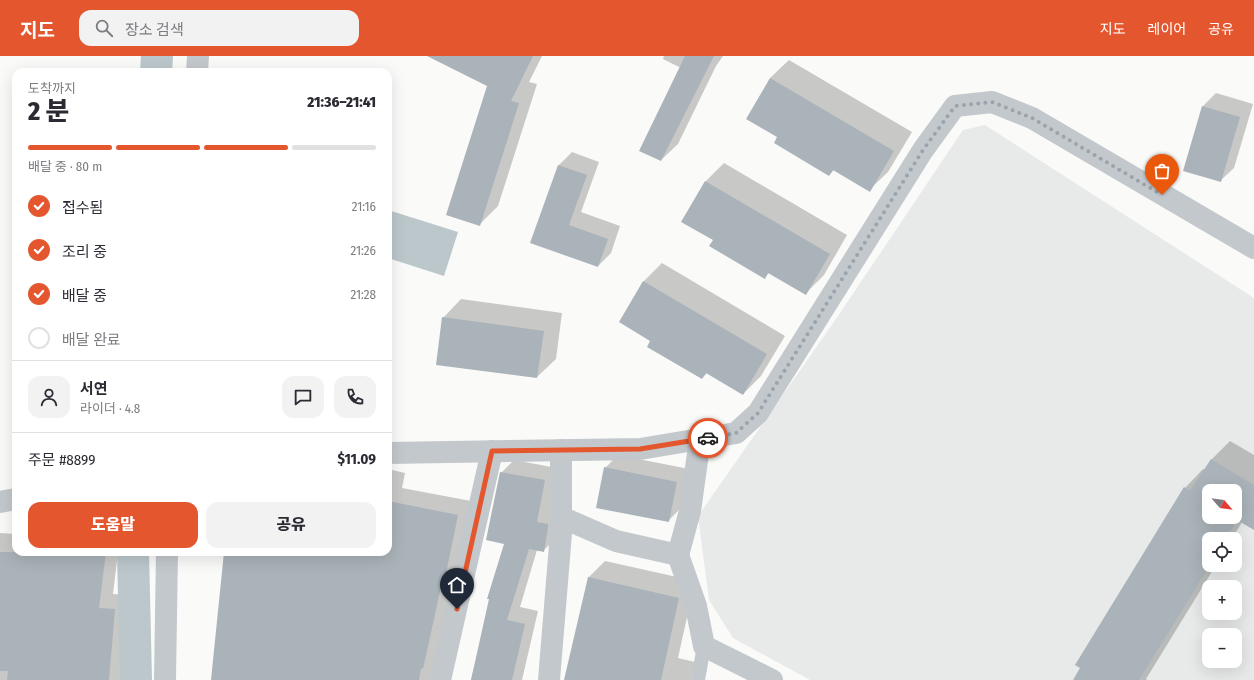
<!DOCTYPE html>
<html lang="ko">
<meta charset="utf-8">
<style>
body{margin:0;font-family:"Fira Sans Condensed","Noto Sans KR",sans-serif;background:#f2f2f3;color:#2b2b33;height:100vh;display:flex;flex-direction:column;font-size:15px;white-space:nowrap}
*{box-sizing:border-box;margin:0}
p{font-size:13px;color:#7c7c81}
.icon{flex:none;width:22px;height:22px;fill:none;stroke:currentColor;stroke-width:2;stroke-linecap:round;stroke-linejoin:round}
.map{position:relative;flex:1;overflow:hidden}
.sheet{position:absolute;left:12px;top:12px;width:380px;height:488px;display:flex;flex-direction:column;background:#fff;border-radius:12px;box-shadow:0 4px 16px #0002}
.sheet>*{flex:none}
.needle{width:26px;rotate:118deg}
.controls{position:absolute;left:1202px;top:428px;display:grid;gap:8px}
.controls a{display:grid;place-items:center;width:40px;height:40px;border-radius:8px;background:#fff;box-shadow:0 4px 16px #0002;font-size:20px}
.pin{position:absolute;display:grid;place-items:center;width:34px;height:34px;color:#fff;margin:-41px -17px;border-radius:50% 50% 50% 0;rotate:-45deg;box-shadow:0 0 4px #0007}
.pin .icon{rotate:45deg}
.courier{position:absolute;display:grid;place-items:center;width:40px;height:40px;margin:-20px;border:3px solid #e4572e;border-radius:50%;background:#fff;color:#222;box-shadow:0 1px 5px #0007}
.headline em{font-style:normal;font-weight:800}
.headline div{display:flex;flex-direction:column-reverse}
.headline{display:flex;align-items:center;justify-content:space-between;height:68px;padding:0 16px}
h1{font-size:26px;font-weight:800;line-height:30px}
.bar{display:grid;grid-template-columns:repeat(4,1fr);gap:6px 4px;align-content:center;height:48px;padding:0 16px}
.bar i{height:5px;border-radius:3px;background:#e1e1e2}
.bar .on{background:#e4572e}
.bar p{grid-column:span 4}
.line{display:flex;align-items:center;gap:10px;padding:0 16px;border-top:1px solid #e1e1e2}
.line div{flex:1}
.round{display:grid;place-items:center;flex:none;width:42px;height:42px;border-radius:12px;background:#f2f2f3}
ol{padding:0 16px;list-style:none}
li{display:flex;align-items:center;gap:12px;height:44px}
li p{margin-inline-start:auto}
li .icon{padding:4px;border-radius:50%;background:#e4572e;color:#fff;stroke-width:4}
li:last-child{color:#7c7c81}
li i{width:22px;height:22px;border:2px solid #e1e1e2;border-radius:50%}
.primary-button{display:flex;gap:8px;margin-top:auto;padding:8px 16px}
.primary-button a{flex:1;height:46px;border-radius:12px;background:#e4572e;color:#fff;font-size:16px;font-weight:800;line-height:46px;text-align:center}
.primary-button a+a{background:#f2f2f3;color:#2b2b33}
header{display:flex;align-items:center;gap:24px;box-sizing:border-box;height:56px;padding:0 20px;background:#e4572e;color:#fff}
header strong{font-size:19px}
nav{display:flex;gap:22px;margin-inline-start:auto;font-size:14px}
.search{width:280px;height:36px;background:#f2f2f3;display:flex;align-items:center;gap:10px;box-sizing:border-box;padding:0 14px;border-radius:12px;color:#7c7c81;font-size:15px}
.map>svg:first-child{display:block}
.built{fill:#e8e9e9;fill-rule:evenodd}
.water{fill:#bbc7cb}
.shadow{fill:#0003;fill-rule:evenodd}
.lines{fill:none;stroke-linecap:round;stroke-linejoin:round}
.canal{stroke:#bbc7cb;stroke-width:32}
.building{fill:#aab3b9;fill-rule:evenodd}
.service{stroke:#c3c8cc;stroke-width:14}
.minor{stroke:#c3c8cc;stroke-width:22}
.tertiary{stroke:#c3c8cc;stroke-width:22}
.done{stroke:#99a4ac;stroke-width:4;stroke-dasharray:0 7.2}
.route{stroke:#e4572e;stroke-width:5}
</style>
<header>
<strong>지도</strong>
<div class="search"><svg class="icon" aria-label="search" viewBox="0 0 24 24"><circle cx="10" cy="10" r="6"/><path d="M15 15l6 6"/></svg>장소 검색</div>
<nav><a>지도</a><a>레이어</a><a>공유</a></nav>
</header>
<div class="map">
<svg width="1254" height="624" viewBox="0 0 1254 624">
<rect width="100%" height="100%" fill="#fafaf8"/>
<path class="built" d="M985 69 1254 242V624H810L733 582 709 544 698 460 836 263 963 74ZM1209 435H1235V461H1209ZM1209 483H1235V509H1209ZM1209 531H1235V557H1209ZM1209 579H1235V605H1209Z"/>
<path class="water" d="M388 154 458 176 444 220 388 202Z"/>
<g class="shadow">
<path d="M442 0H542L529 26 537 28 498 150 479 169 488 29Z"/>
<path d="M664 0H723L716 10 678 88 661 104 681 12 663 3Z"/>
<path d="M789 4 912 76 888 116 869 134 834 114 829 119 770 22Z"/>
<path d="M1216 37 1253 48 1234 112 1220 125 1203 50Z"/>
<path d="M572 96 599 106 581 156 620 170 611 197 598 210 532 187 559 109Z"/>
<path d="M724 107 847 179 824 219 805 238 770 216 764 222 714 184 682 165 706 125Z"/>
<path d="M662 207 785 280 761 320 743 338 707 317 702 322 652 284 643 226Z"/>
<path d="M461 243 562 257 556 303 537 321 437 308 443 262Z"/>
<path d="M1230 385 1254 399V468L1242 466 1232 483H1209V509H1216L1146 623 1147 624H1074L1185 432 1203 413 1205 414 1212 403ZM1209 435H1235V461H1209Z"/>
<path d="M618 399 689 413 681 452 668 465 605 412Z"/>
<path d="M514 404 557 412 550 453 561 455 556 482 543 495 537 494 520 551 538 555 522 624H471L505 487 501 417Z"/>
<path d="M388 413 405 417 402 432 471 445 429 624H212L225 496H388Z"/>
<path d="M0 477 16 478V496H118L113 538 129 539 121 624H0Z"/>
<path d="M605 505 695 525 678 602 695 606 691 624H565L589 521Z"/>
</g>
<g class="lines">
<g class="canal">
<path d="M156 16 157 0"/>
<path d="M133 496 136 624"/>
</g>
</g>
<g class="building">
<path d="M427 0H533L511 45 519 47 480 170 446 159 487 30Z"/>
<path d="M685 0H714L661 105 639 95Z"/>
<path d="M770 22 894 95 870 136 833 114 829 120 774 87 777 81 746 63Z"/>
<path d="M1202 50 1240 61 1221 126 1183 115Z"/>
<path d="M558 109 587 119 569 169 608 183 598 211 530 187Z"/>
<path d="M705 125 830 198 806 239 768 217 765 223 709 190 713 184 681 166Z"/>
<path d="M643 225 767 298 743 339 706 317 702 323 647 291 650 285 619 266Z"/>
<path d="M442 261 544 275 537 322 436 309Z"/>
<path d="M1211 403 1254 429V474L1237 464 1226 483H1209L1210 509 1139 624H1073L1080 612 1075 609 1184 431 1190 435ZM1209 435H1235V461H1209Z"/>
<path d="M604 411 677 426 669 466 596 452Z"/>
<path d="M500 416 545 424 537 466 548 468V472L544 496 529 493 507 564 525 568 512 624H471L489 543H487L504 488 486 484Z"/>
<path d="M388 445 458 459 443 532 441 531 423 613 421 612 419 624H211L224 496H388Z"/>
<path d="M0 496H106L99 552 115 553 109 624H7L8 615H0Z"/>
<path d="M588 521 679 542 661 624H564Z"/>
</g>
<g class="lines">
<path class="service" d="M698 624 704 590"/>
<g class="minor">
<path d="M197 16 198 0"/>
<path d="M388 397 640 393 736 377 758 357 923 94 955 50 992 46 1032 62 1254 192"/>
<path d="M0 446 16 443"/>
<path d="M561 461 616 485 678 499 696 550 704 590 772 624"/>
<path d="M678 499 690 455 700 383"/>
<path d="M440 624 492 395"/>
<path d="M549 624 561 477V394"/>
</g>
<path class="tertiary" d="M165 624 167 496"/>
</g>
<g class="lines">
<path class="done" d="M708 382 736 377 758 357 923 94 955 50 992 46 1032 62 1162 139"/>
<path class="route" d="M457 553 492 395 640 393 708 382"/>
</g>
</svg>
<div class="controls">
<a><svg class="needle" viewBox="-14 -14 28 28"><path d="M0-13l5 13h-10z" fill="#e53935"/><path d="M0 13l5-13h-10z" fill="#7c7c81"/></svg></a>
<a><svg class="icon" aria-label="locate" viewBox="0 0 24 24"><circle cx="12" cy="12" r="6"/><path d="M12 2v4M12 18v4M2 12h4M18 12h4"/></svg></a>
<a>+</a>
<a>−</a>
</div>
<div class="pin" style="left:1162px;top:139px;background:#ea580c"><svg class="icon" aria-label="bag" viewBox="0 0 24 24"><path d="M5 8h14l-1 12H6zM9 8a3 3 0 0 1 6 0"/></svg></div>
<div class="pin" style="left:457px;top:553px;background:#1f2937"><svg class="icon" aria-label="home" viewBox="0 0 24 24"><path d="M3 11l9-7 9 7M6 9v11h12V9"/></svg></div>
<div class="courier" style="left:708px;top:382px"><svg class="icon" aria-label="car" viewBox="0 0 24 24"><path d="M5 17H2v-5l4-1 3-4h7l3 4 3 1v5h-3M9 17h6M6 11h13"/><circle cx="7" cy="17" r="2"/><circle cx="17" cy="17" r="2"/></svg></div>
<section class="sheet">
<div class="headline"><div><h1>2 분</h1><p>도착까지</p></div><em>21:36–21:41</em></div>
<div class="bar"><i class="on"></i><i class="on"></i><i class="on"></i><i></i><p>배달 중 · 80 m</p></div>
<ol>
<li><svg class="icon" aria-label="check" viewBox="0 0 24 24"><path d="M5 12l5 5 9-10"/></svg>접수됨<p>21:16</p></li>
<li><svg class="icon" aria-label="check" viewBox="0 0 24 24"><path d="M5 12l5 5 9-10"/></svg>조리 중<p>21:26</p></li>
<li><svg class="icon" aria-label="check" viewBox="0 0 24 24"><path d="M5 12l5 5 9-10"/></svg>배달 중<p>21:28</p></li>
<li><i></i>배달 완료</li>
</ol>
<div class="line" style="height:72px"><a class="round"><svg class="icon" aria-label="person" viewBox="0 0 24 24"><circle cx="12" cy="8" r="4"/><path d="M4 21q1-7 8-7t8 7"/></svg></a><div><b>서연</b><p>라이더 · 4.8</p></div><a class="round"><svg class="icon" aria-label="chat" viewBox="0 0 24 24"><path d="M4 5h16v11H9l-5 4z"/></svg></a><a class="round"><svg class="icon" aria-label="phone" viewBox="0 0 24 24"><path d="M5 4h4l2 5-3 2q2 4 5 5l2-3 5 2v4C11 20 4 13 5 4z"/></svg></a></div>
<div class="line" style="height:52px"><div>주문 #8899</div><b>$11.09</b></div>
<div class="primary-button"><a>도움말</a><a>공유</a></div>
</section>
</div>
